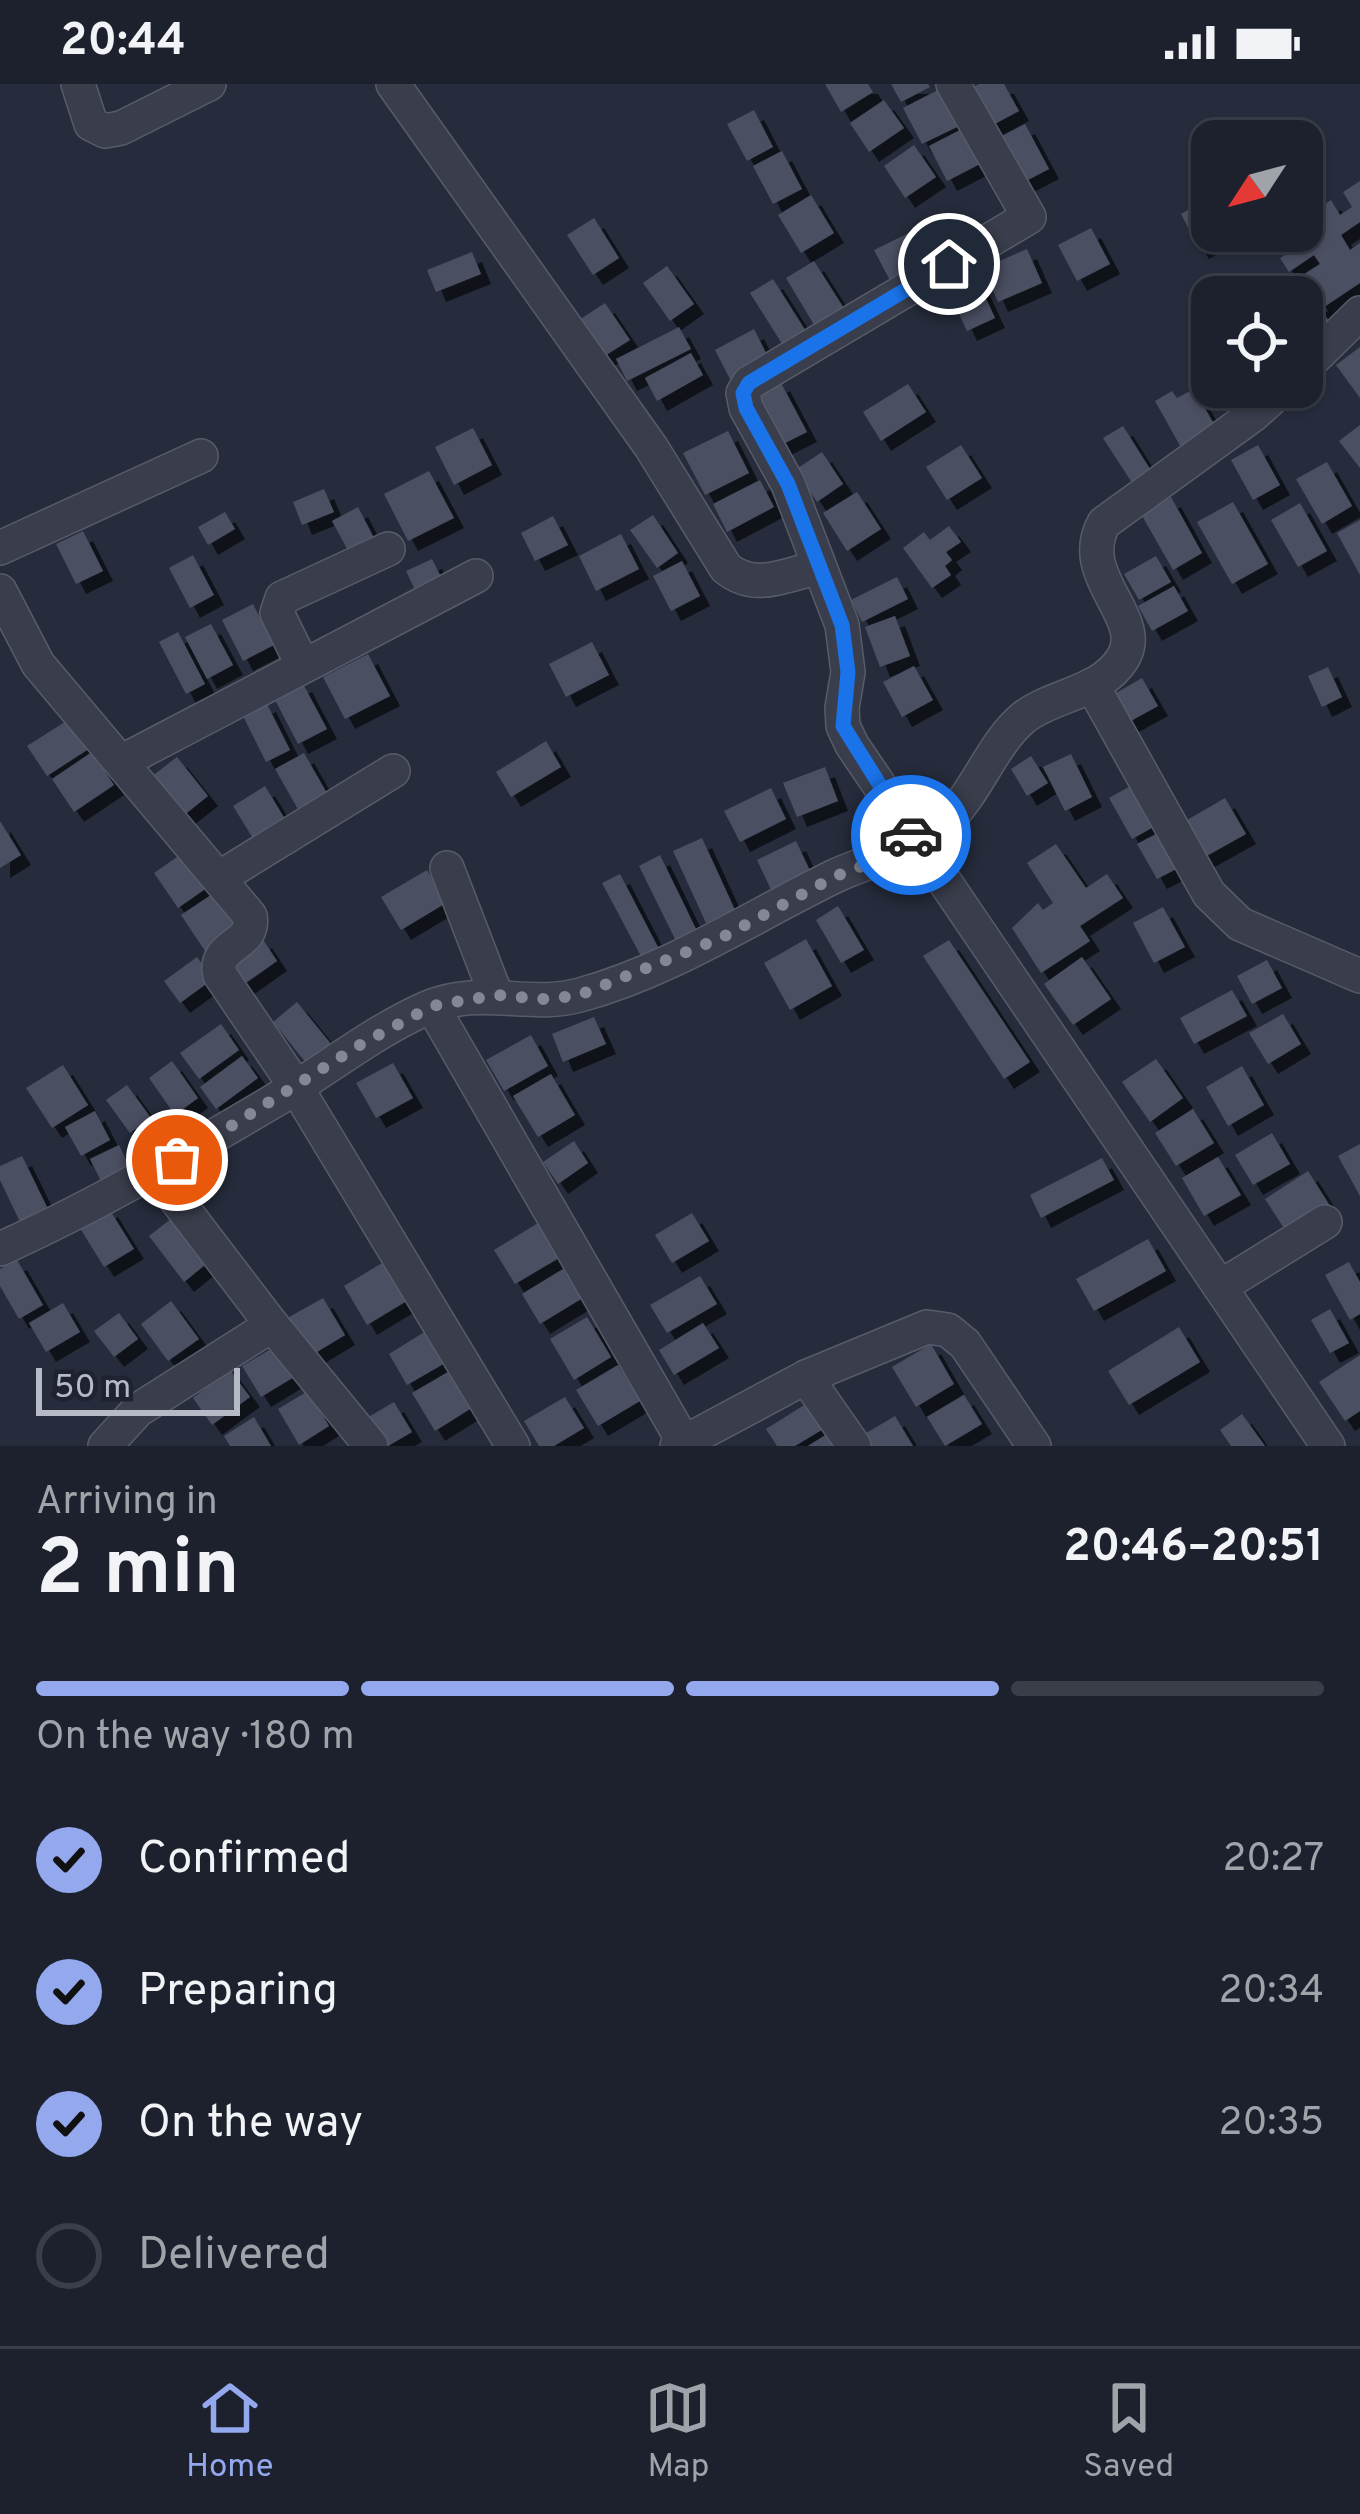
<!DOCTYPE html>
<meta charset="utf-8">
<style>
body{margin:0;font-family:Overpass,sans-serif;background:#292e39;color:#f1f3f6;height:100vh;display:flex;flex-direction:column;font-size:45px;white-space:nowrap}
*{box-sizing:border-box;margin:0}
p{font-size:39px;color:#a0a3aa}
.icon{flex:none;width:66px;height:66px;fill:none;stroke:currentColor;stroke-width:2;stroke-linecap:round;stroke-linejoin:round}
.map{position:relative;height:1362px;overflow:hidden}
.side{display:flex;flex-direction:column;background:#1c212d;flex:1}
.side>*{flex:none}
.needle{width:78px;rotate:234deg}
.fabs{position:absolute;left:1191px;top:36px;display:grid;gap:24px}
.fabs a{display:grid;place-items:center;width:132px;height:132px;border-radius:24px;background:#1c212d;box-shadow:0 3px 9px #0004,0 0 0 3px #3a3e49;font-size:60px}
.scale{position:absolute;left:36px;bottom:30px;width:204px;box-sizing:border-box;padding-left:12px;border:6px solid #b6bac7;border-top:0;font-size:33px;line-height:42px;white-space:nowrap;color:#b6bac7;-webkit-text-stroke:9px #1f2331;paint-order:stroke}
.pin{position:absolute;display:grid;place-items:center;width:102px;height:102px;color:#fff;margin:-51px;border:6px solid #fff;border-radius:50%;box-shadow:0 3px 12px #0007}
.courier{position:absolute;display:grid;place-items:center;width:120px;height:120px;margin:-60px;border:9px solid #1a73e8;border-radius:50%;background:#fff;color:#222;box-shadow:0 3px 15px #0007}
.head em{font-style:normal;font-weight:700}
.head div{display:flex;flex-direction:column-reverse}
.head{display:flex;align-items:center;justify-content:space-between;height:204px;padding:0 36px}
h1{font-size:78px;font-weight:700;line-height:90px}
.bar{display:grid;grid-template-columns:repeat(4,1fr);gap:18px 12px;align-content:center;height:144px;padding:0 36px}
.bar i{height:15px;border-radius:9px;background:#3a3e49}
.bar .on{background:#94a8ee}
.bar p{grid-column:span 4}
ol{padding:0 36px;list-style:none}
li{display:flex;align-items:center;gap:36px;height:132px}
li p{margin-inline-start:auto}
li .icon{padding:12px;border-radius:50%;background:#94a8ee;color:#111;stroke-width:4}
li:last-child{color:#a0a3aa}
li i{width:66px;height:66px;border:6px solid #3a3e49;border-radius:50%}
.status{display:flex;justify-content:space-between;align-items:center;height:84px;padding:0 60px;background:#1c212d;direction:ltr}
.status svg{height:33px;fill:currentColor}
.tabs{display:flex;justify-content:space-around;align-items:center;height:168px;border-top:3px solid #3a3e49;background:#1c212d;font-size:33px;color:#a0a3aa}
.tabs a{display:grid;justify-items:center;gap:6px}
.tabs .on{color:#94a8ee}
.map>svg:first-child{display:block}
.building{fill:#4b5062;filter:url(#shadow)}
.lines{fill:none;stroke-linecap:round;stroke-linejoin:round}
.minor-casing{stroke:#585c6a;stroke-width:36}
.minor{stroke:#3a3e4c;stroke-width:33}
.done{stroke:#848896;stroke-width:12;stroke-dasharray:0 21.6}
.route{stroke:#1a73e8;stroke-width:15}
</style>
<div class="status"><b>20:44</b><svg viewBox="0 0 49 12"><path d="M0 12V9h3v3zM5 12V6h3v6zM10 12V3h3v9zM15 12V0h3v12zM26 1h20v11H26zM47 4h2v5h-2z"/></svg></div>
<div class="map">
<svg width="1360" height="1362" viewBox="0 0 1360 1362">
<defs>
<filter id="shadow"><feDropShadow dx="10" dy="10" stdDeviation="0" flood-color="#0009"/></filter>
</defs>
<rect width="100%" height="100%" fill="#262c3c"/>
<g class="building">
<path d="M825 0H868L873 8 841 28Z"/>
<path d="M891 0H928L930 3 901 18Z"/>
<path d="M979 0H1004L1019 27 989 43 970 5Z"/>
<path d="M938 6 957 43 922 60 903 24Z"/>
<path d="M884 16 904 44 869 68 850 39Z"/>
<path d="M754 26 773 63 747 77 727 40Z"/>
<path d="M1025 40 1049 85 1022 99 998 54Z"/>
<path d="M964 44 982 79 947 97 929 62Z"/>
<path d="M914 61 936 93 905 114 884 82Z"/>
<path d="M782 67 802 105 773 120 753 82Z"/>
<path d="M1360 97V138L1341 151 1350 166 1360 159V199L1321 225 1334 245 1302 266V227L1318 217 1312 207 1305 212 1295 196 1320 180 1314 171 1289 188 1280 174 1287 170 1276 153 1284 147H1302V135L1331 116 1340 131 1352 123 1343 108Z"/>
<path d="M811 111 834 149 801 169 778 131Z"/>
<path d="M1197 121 1215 156 1199 165 1181 130Z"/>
<path d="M594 134 619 174 593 191 567 151Z"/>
<path d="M1091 144 1110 180 1077 197 1058 161Z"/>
<path d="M909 149 929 188 895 206 874 166Z"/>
<path d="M1027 165 1042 199 998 218 983 184Z"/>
<path d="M472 168 481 190 436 208 427 186Z"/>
<path d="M814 177 845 226 816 244 786 194Z"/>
<path d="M667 182 694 220 670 237 643 199Z"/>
<path d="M975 191 995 234 967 247 947 204Z"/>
<path d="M773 195 807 249 784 263 750 209Z"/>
<path d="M605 219 630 256 603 273 579 236Z"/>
<path d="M679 243 691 265 627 297 616 275Z"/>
<path d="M754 245 770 277 731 297 715 266Z"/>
<path d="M1360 263V314L1336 281Z"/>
<path d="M691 269 703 291 657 317 645 294Z"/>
<path d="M780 297 807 348 779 362 753 311Z"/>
<path d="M908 300 926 328 881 357 863 328Z"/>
<path d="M1194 305 1218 347 1183 367 1155 317 1172 307 1177 314Z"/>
<path d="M1360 341V384L1339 357Z"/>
<path d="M1123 342 1155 393 1136 405 1103 354Z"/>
<path d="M473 344 492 381 454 401 435 363Z"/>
<path d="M728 347 749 389 705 411 683 369Z"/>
<path d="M961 361 982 394 947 416 926 383Z"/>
<path d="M1258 361 1280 401 1253 416 1231 376Z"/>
<path d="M822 368 843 400 817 418 795 386Z"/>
<path d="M1327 378 1352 422 1322 440 1296 395Z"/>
<path d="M429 387 454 434 408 457 384 410Z"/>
<path d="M760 396 774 423 727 448 713 420Z"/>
<path d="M324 405 334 428 302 441 293 418Z"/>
<path d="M857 408 881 445 847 467 823 429Z"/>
<path d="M1171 413 1202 469 1173 486 1141 430Z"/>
<path d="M1233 418 1268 480 1232 500 1197 438Z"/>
<path d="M1300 419 1327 467 1298 483 1271 436Z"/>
<path d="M358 423 376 458 351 472 332 437Z"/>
<path d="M225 428 235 445 208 461 198 443Z"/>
<path d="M653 431 678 469 657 484 630 446Z"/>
<path d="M553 432 568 461 535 477 521 449Z"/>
<path d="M1360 436V491L1337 449Z"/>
<path d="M949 442 961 458 946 468 952 476 945 482 951 491 932 504 903 464 924 448 930 456Z"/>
<path d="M83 447 103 487 76 500 56 460Z"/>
<path d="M621 450 639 485 596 507 579 472Z"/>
<path d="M193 471 214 511 190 524 169 484Z"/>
<path d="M1156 472 1171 498 1139 516 1124 490Z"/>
<path d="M432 475 442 495 416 508 406 487Z"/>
<path d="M682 477 700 512 671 527 653 492Z"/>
<path d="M897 493 908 515 862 538 851 516Z"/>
<path d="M1174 502 1188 527 1152 547 1138 522Z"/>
<path d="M253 520 274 561 243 577 222 536Z"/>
<path d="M895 532 910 572 880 583 865 543Z"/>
<path d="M211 540 233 581 207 595 185 553Z"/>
<path d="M178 548 205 600 186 610 159 558Z"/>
<path d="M592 558 609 591 566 613 549 580Z"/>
<path d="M368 570 390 612 345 635 323 593Z"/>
<path d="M914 582 933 616 902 633 883 598Z"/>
<path d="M1328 583 1342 613 1322 623 1308 592Z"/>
<path d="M1142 594 1158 622 1127 639 1111 612Z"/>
<path d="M302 598 327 645 298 660 273 612Z"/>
<path d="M266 618 290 666 266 678 242 630Z"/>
<path d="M68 636 87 666 47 692 27 662Z"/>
<path d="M546 657 561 683 511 713 496 688Z"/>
<path d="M92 668 114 701 74 728 52 695Z"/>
<path d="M304 669 332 718 303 734 275 685Z"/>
<path d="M1071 670 1092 713 1065 727 1043 683Z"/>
<path d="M1031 672 1048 699 1027 712 1011 685Z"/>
<path d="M177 673 208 712 178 736 147 696Z"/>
<path d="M825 683 838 717 797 733 783 699Z"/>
<path d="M1134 700 1157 741 1132 755 1109 714Z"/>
<path d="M265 702 291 745 259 764 233 722Z"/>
<path d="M771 704 786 735 740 758 724 727Z"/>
<path d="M1225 714 1246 750 1203 774 1182 739Z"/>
<path d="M0 737 21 771 0 784Z"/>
<path d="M1160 748 1180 783 1157 795 1137 760Z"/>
<path d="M702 754 735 826 706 839 673 767Z"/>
<path d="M796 757 812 791 773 810 757 776Z"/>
<path d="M1056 760 1086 804 1107 790 1123 814 1080 842 1090 857 1041 889 1012 844 1038 819 1043 826 1053 819 1027 779Z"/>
<path d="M187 766 211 801 178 824 154 789Z"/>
<path d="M660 771 697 847 676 857 639 782Z"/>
<path d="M427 786 446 819 401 846 381 813Z"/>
<path d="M620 790 660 867 643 876 602 799Z"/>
<path d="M214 809 238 845 205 867 181 831Z"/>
<path d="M838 822 864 866 841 879 816 836Z"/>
<path d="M1163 823 1185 863 1154 879 1133 839Z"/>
<path d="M262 854 277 877 243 901 227 878Z"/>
<path d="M806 855 832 902 790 926 764 879Z"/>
<path d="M949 856 1030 978 1004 995 923 872Z"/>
<path d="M197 873 213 895 180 919 164 897Z"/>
<path d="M1082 873 1111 915 1073 941 1044 900Z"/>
<path d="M1267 876 1282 904 1252 920 1237 892Z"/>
<path d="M1232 906 1247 932 1194 960 1180 934Z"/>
<path d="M297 918 335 965 311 985 273 938Z"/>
<path d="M1283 930 1301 960 1268 980 1249 949Z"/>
<path d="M594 933 606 960 563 978 552 950Z"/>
<path d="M221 940 239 966 199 995 180 969Z"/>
<path d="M531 951 548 982 504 1007 486 976Z"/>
<path d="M242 972 258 994 216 1025 200 1003Z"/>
<path d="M1156 975 1183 1014 1150 1038 1122 998Z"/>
<path d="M172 977 198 1014 175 1031 149 994Z"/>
<path d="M393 979 413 1014 376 1034 356 999Z"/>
<path d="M63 981 88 1021 52 1044 26 1004Z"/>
<path d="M1242 982 1264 1021 1228 1042 1206 1003Z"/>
<path d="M551 990 575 1031 538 1053 513 1012Z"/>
<path d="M127 1001 151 1034 130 1049 106 1016Z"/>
<path d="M1193 1025 1214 1059 1176 1082 1155 1049Z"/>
<path d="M95 1027 110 1056 81 1072 65 1043Z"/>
<path d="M156 1035 174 1060 151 1077 132 1052Z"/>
<path d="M1272 1049 1290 1080 1253 1101 1235 1071Z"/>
<path d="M574 1057 588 1079 558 1100 543 1078Z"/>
<path d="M1360 1060V1112L1338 1072Z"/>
<path d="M119 1061 132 1088 103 1101 90 1075Z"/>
<path d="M22 1072 50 1129 22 1142 0 1096V1082Z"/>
<path d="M1218 1073 1241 1111 1204 1132 1182 1094Z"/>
<path d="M1102 1074 1114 1096 1041 1134 1030 1111Z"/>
<path d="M1308 1087 1332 1125 1289 1152 1265 1115Z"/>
<path d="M108 1123 134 1165 104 1183 78 1141Z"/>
<path d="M692 1129 709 1157 672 1179 655 1151Z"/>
<path d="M176 1131 211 1176 184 1198 149 1152Z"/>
<path d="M538 1139 559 1174 515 1200 494 1166Z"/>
<path d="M1148 1155 1166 1187 1094 1227 1076 1195Z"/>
<path d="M17 1176 43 1221 19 1235 0 1202V1185Z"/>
<path d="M387 1176 410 1215 367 1241 344 1202Z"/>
<path d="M1349 1178 1360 1198V1230L1350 1236 1325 1191Z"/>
<path d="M563 1185 581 1215 540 1240 522 1210Z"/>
<path d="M700 1192 717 1220 667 1249 650 1221Z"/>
<path d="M323 1214 345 1251 307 1274 284 1236Z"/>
<path d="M171 1217 199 1255 168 1277 141 1240Z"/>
<path d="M63 1219 80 1248 46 1268 29 1239Z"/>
<path d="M1330 1225 1349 1259 1330 1269 1311 1236Z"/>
<path d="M119 1229 138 1255 114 1273 94 1247Z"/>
<path d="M587 1233 611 1273 574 1296 550 1255Z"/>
<path d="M703 1239 719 1264 674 1291 659 1266Z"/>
<path d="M1179 1243 1200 1278 1129 1321 1108 1287Z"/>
<path d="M426 1247 445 1279 407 1301 389 1270Z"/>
<path d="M931 1260 954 1300 916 1323 892 1283Z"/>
<path d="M276 1262 294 1293 261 1313 242 1282Z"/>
<path d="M1360 1271V1327L1345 1337 1319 1298Z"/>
<path d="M618 1281 640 1317 598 1342 576 1306Z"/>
<path d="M230 1286 250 1313 212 1341 193 1314Z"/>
<path d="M448 1288 470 1325 435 1347 412 1309Z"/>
<path d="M308 1307 329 1342 299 1361 278 1325Z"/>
<path d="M964 1311 982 1340 945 1362 927 1333Z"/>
<path d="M565 1313 584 1344 554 1362H539L524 1337Z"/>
<path d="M394 1318 412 1348 388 1362H374L360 1338Z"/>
<path d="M809 1318 825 1344 795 1362H777L766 1345Z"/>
<path d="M1242 1330 1265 1362H1231L1220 1346Z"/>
<path d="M895 1332 913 1362H860L856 1355Z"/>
<path d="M254 1333 271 1362H230L224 1352Z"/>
<path d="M827 1350 834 1362H808Z"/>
</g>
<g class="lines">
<g class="minor-casing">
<g id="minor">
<path d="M78 0 91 40 105 47 121 44 209 0"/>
<path d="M393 0 651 363 726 484C755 508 785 491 819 483"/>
<path d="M953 0 1029 133 749 299 743 309 746 324 788 400 842 541 848 588 842 624 843 642 852 661 1328 1362"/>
<path d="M1223 212 1224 213"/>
<path d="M1302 286 1360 229"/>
<path d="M0 464 201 372"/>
<path d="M0 507 38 580 250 832C256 863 212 859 220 891L296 1003 513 1362"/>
<path d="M303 582 277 529 282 514 388 465"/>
<path d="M1092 601 1209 810 1240 840 1360 892"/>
<path d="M121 678 476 492"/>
<path d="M447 784 496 911"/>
<path d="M219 794 393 687"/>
<path d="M432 922 686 1362"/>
<path d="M156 1089 272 1241 371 1362"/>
<path d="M0 1165C100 1120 193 1065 287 1009 334 980 377 946 427 924 480 901 530 925 580 911 671 886 751 833 835 792 871 775 911 769 941 742 976 712 990 662 1023 634 1053 610 1101 610 1123 574 1148 533 1074 493 1104 439L1253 331 1284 303"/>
<path d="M1220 1203 1325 1138"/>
<path d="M806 1293 854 1362"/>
<path d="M105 1362 138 1326 272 1241"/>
<path d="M677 1362 806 1293 927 1243 948 1246 965 1260 1034 1362"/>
</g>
</g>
<use href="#minor" class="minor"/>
</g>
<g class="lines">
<path class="done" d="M177 1076 360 961 432 922 496 911 544 915 577 912 721 854 836 792 917 761 911 751"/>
<path class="route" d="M911 751 843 642 848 588 842 541 788 400 746 324 743 309 749 299 949 180"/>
</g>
</svg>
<div class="fabs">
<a><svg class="needle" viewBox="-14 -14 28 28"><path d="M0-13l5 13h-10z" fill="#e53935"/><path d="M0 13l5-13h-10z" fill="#a0a3aa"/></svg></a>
<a><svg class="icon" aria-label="locate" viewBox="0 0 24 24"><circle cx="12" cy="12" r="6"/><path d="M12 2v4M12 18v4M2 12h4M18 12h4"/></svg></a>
</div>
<div class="scale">50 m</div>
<div class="pin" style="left:177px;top:1076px;background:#ea580c"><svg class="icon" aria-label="bag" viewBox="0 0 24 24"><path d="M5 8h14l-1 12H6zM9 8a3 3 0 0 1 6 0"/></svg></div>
<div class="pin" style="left:949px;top:180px;background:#1f2937"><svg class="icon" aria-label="home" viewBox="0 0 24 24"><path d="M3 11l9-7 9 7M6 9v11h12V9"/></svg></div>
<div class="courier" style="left:911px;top:751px"><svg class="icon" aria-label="car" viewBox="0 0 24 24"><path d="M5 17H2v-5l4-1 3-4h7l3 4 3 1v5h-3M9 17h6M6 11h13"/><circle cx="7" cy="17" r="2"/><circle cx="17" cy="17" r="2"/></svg></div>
</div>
<section class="side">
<div class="head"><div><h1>2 min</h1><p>Arriving in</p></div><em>20:46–20:51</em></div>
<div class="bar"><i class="on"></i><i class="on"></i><i class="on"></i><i></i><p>On the way · 180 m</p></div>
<ol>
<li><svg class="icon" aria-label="check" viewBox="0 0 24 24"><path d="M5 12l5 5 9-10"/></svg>Confirmed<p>20:27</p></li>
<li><svg class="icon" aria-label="check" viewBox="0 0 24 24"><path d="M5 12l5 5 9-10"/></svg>Preparing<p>20:34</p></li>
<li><svg class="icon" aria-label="check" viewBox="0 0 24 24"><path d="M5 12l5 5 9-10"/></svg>On the way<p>20:35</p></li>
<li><i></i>Delivered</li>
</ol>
</section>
<nav class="tabs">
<a class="on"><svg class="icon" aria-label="home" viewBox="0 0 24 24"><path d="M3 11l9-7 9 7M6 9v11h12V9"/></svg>Home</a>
<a><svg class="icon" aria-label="map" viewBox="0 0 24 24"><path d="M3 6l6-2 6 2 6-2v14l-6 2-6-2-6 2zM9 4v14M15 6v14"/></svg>Map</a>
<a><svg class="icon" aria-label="saved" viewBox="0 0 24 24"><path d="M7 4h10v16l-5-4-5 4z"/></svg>Saved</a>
</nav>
